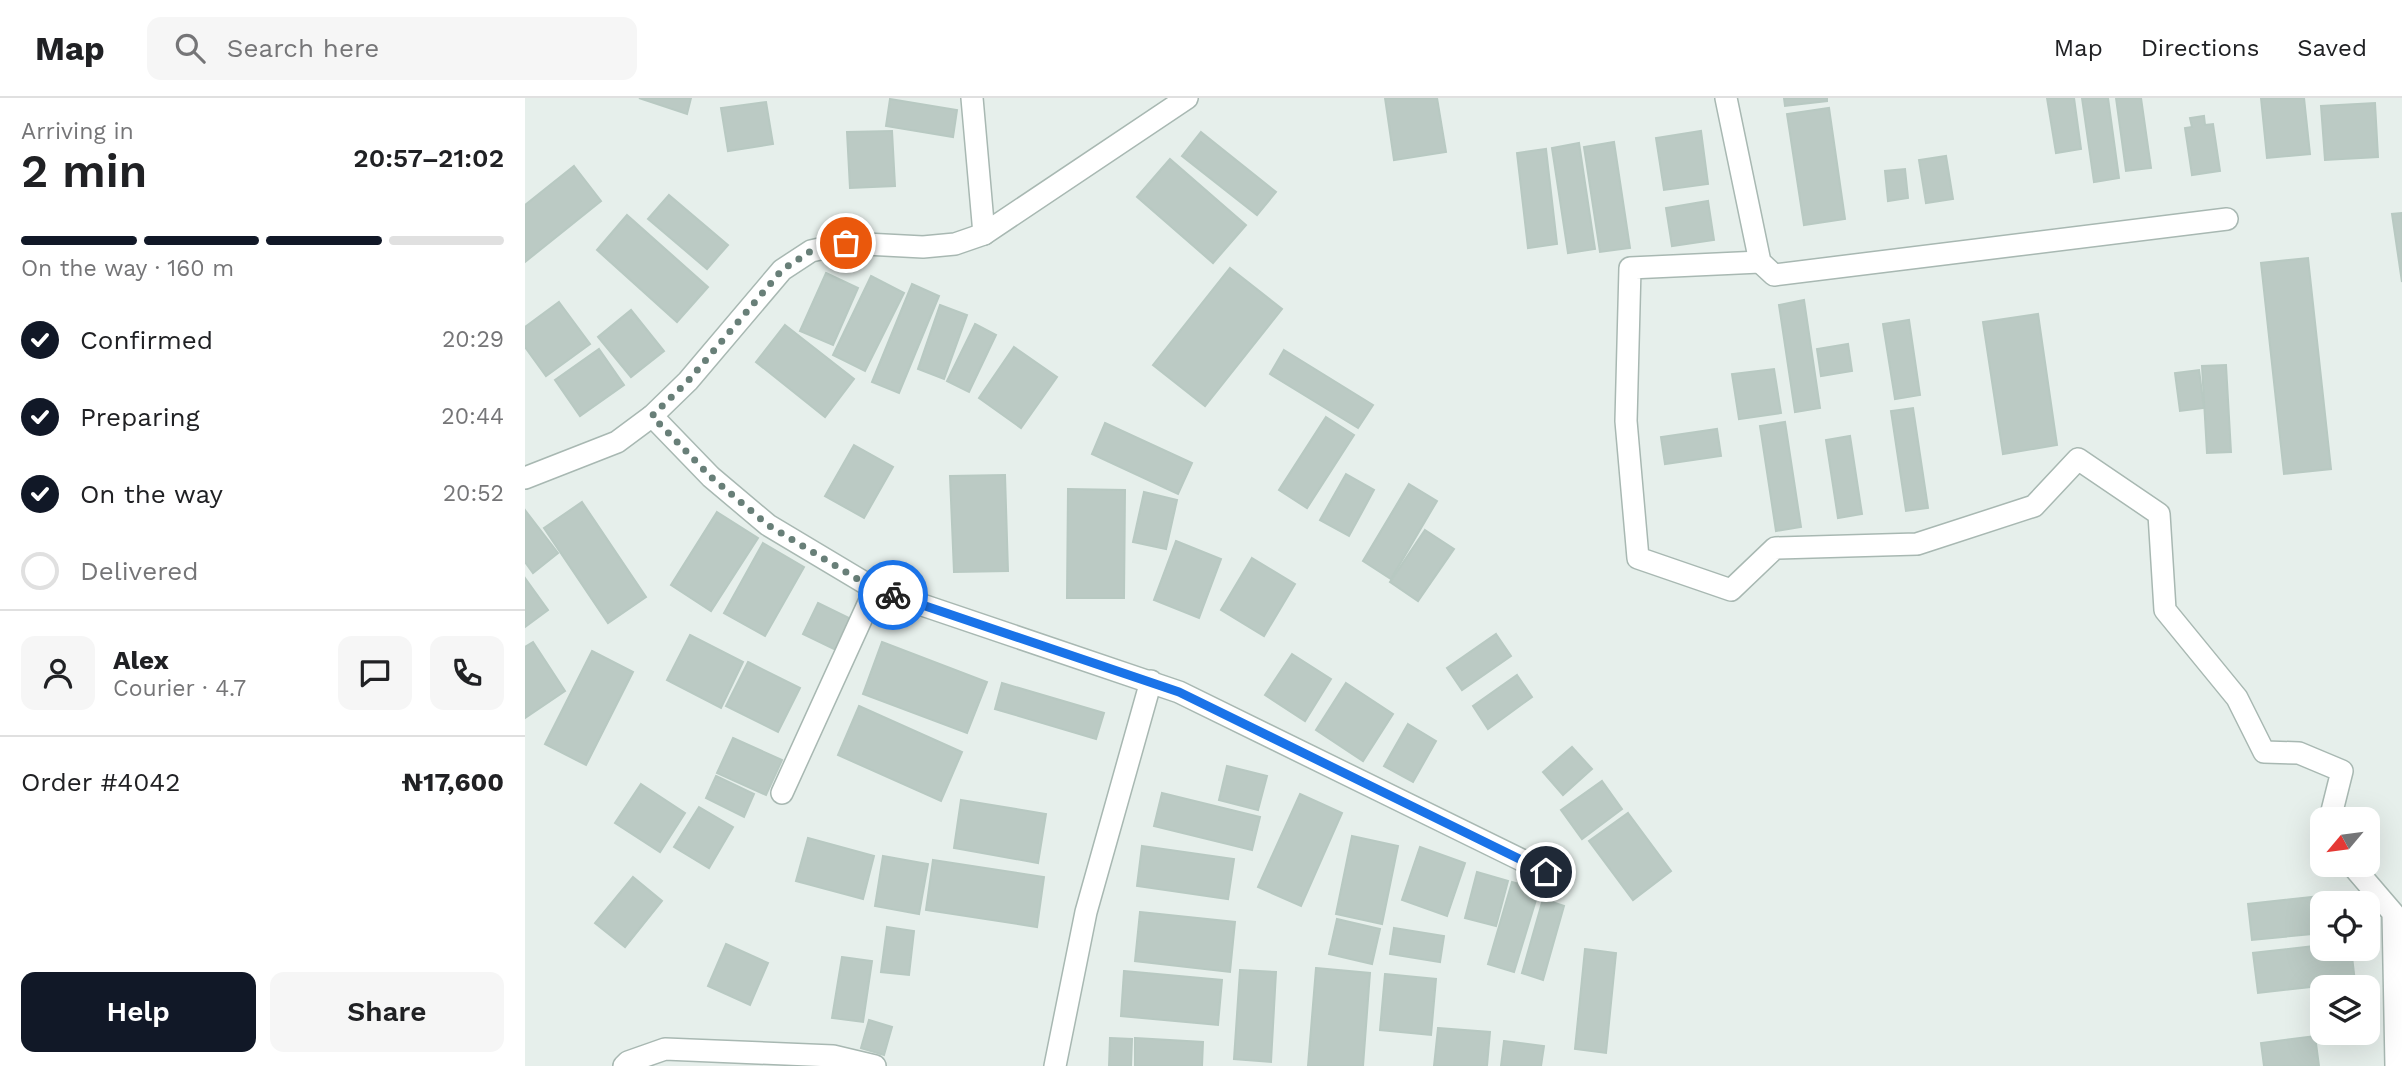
<!DOCTYPE html>
<meta charset="utf-8">
<style>
body{margin:0;font-family:"Work Sans",sans-serif;background:#f6f6f6;color:#202124;height:100vh;display:flex;flex-direction:column;font-size:26px;white-space:nowrap}
*{box-sizing:border-box;margin:0}
p{font-size:23px;color:#757577}
.icon{flex:none;width:38px;height:38px;fill:none;stroke:currentColor;stroke-width:2;stroke-linecap:round;stroke-linejoin:round}
.map{position:relative;flex:1;overflow:hidden}
.details{display:flex;flex-direction:column;background:#fff;width:525px}
.details>*{flex:none}
.needle{width:46px;rotate:241deg}
.fabs{position:absolute;left:1785px;top:709px;display:grid;gap:14px}
.fabs a{display:grid;place-items:center;width:70px;height:70px;border-radius:14px;background:#fff;box-shadow:0 7px 28px #0002;font-size:35px}
.pin{position:absolute;display:grid;place-items:center;width:60px;height:60px;color:#fff;margin:-30px;border:4px solid #fff;border-radius:50%;box-shadow:0 2px 7px #0007}
.courier{position:absolute;display:grid;place-items:center;width:70px;height:70px;margin:-35px;border:5px solid #1a73e8;border-radius:50%;background:#fff;color:#222;box-shadow:0 2px 9px #0007}
.overview em{font-style:normal;font-weight:600}
.overview div{display:flex;flex-direction:column-reverse}
.overview{display:flex;align-items:center;justify-content:space-between;height:119px;padding:0 21px}
h1{font-size:46px;font-weight:600;line-height:52px}
.bar{display:grid;grid-template-columns:repeat(4,1fr);gap:10px 7px;align-content:center;height:84px;padding:0 21px}
.bar i{height:9px;border-radius:5px;background:#e0e0e0}
.bar .active{background:#111827}
.bar p{grid-column:span 4}
.line{display:flex;align-items:center;gap:18px;padding:0 21px;border-top:2px solid #e0e0e0}
.line div{flex:1}
.round{display:grid;place-items:center;flex:none;width:74px;height:74px;border-radius:14px;background:#f6f6f6}
ol{padding:0 21px;list-style:none}
li{display:flex;align-items:center;gap:21px;height:77px}
li p{margin-inline-start:auto}
li .icon{padding:7px;border-radius:50%;background:#111827;color:#fff;stroke-width:4}
li:last-child{color:#757577}
li i{width:38px;height:38px;border:4px solid #e0e0e0;border-radius:50%}
.button{display:flex;gap:14px;margin-top:auto;padding:14px 21px}
.button a{flex:1;height:80px;border-radius:14px;background:#111827;color:#fff;font-size:28px;font-weight:600;line-height:80px;text-align:center}
.button a+a{background:#f6f6f6;color:#202124}
header{display:flex;align-items:center;gap:42px;box-sizing:border-box;height:98px;padding:0 35px;background:#fff;border-bottom:2px solid #e0e0e0}
header strong{font-size:33px}
nav{display:flex;gap:38px;margin-inline-start:auto;font-size:24px}
.search{width:490px;height:63px;background:#f6f6f6;display:flex;align-items:center;gap:18px;box-sizing:border-box;padding:0 24px;border-radius:14px;color:#757577;font-size:26px}
main{display:flex;flex:1;min-height:0}
.map>svg:first-child{display:block}
.building{fill:#bbcac4;stroke:#b8c9c2;stroke-width:2}
.lines{fill:none;stroke-linecap:round;stroke-linejoin:round}
.minor-casing{stroke:#a8b8b2;stroke-width:24}
.minor{stroke:#fff;stroke-width:21}
.done{stroke:#687f78;stroke-width:7;stroke-dasharray:0 12.6}
.route{stroke:#1a73e8;stroke-width:9}
</style>
<header>
<strong>Map</strong>
<div class="search"><svg class="icon" aria-label="search" viewBox="0 0 24 24"><circle cx="10" cy="10" r="6"/><path d="M15 15l6 6"/></svg>Search here</div>
<nav><a>Map</a><a>Directions</a><a>Saved</a></nav>
</header>
<main>
<section class="details">
<div class="overview"><div><h1>2 min</h1><p>Arriving in</p></div><em>20:57–21:02</em></div>
<div class="bar"><i class="active"></i><i class="active"></i><i class="active"></i><i></i><p>On the way · 160 m</p></div>
<ol>
<li><svg class="icon" aria-label="check" viewBox="0 0 24 24"><path d="M5 12l5 5 9-10"/></svg>Confirmed<p>20:29</p></li>
<li><svg class="icon" aria-label="check" viewBox="0 0 24 24"><path d="M5 12l5 5 9-10"/></svg>Preparing<p>20:44</p></li>
<li><svg class="icon" aria-label="check" viewBox="0 0 24 24"><path d="M5 12l5 5 9-10"/></svg>On the way<p>20:52</p></li>
<li><i></i>Delivered</li>
</ol>
<div class="line" style="height:126px"><a class="round"><svg class="icon" aria-label="person" viewBox="0 0 24 24"><circle cx="12" cy="8" r="4"/><path d="M4 21q1-7 8-7t8 7"/></svg></a><div><b>Alex</b><p>Courier · 4.7</p></div><a class="round"><svg class="icon" aria-label="chat" viewBox="0 0 24 24"><path d="M4 5h16v11H9l-5 4z"/></svg></a><a class="round"><svg class="icon" aria-label="phone" viewBox="0 0 24 24"><path d="M5 4h4l2 5-3 2q2 4 5 5l2-3 5 2v4C11 20 4 13 5 4z"/></svg></a></div>
<div class="line" style="height:91px"><div>Order #4042</div><b>₦17,600</b></div>
<div class="button"><a>Help</a><a>Share</a></div>
</section>
<div class="map">
<svg width="1877" height="968" viewBox="0 0 1877 968">
<rect width="100%" height="100%" fill="#e6efeb"/>
<g class="building">
<path d="M114 0H166L162 16Z"/>
<path d="M860 0H912L921 54 869 62Z"/>
<path d="M1259 0H1302V3L1260 8Z"/>
<path d="M1522 0H1549L1556 51 1531 55Z"/>
<path d="M1557 0H1583L1594 80 1569 84Z"/>
<path d="M1591 0H1616L1626 70 1601 73Z"/>
<path d="M1736 0H1779L1785 56 1742 60Z"/>
<path d="M365 1 432 12 428 39 361 28Z"/>
<path d="M241 4 248 46 203 53 196 10Z"/>
<path d="M1850 5 1853 59 1800 62 1796 8Z"/>
<path d="M1304 10 1320 121 1279 127 1262 16Z"/>
<path d="M1679 18 1680 27 1688 26 1695 73 1667 77 1660 30 1667 29 1665 20Z"/>
<path d="M367 33 370 88 325 90 322 34Z"/>
<path d="M1176 33 1183 86 1139 92 1131 40Z"/>
<path d="M676 34 751 94 732 117 657 58Z"/>
<path d="M1089 44 1105 150 1075 154 1059 49Z"/>
<path d="M1054 45 1070 151 1043 155 1027 50Z"/>
<path d="M1021 51 1032 146 1003 150 992 55Z"/>
<path d="M1421 58 1428 101 1401 105 1394 62Z"/>
<path d="M645 61 721 127 688 165 612 99Z"/>
<path d="M49 68 76 103 0 164V107Z"/>
<path d="M1380 71 1383 100 1363 103 1360 73Z"/>
<path d="M144 97 203 147 182 171 123 121Z"/>
<path d="M1183 103 1189 142 1147 148 1141 110Z"/>
<path d="M1877 115V184L1867 116Z"/>
<path d="M102 117 183 189 152 224 72 152Z"/>
<path d="M1783 160 1806 371 1759 376 1736 165Z"/>
<path d="M705 170 757 211 680 308 628 267Z"/>
<path d="M301 175 333 190 308 247 275 233Z"/>
<path d="M346 178 379 195 340 273 308 257Z"/>
<path d="M387 186 414 198 374 295 347 284Z"/>
<path d="M1279 202 1295 310 1270 314 1254 207Z"/>
<path d="M34 204 65 246 21 278 0 249V229Z"/>
<path d="M415 207 442 217 419 281 393 271Z"/>
<path d="M106 212 139 253 106 279 73 239Z"/>
<path d="M1513 216 1532 347 1478 356 1458 224Z"/>
<path d="M1384 222 1395 297 1370 301 1358 226Z"/>
<path d="M450 226 471 237 444 294 422 283Z"/>
<path d="M260 227 329 281 300 319 231 264Z"/>
<path d="M1323 246 1327 273 1296 278 1292 251Z"/>
<path d="M489 249 532 279 496 330 454 300Z"/>
<path d="M74 251 99 287 55 318 30 282Z"/>
<path d="M759 252 848 307 833 330 745 276Z"/>
<path d="M1701 267 1706 354 1682 355 1677 268Z"/>
<path d="M1249 271 1256 315 1214 321 1207 276Z"/>
<path d="M1674 272 1679 310 1655 313 1650 275Z"/>
<path d="M1388 310 1403 410 1381 413 1366 313Z"/>
<path d="M801 319 829 337 782 410 754 392Z"/>
<path d="M1260 324 1276 429 1251 433 1235 328Z"/>
<path d="M580 325 667 365 653 396 567 356Z"/>
<path d="M1192 331 1196 358 1140 366 1136 339Z"/>
<path d="M1325 338 1337 416 1313 420 1301 342Z"/>
<path d="M329 347 368 369 339 420 300 398Z"/>
<path d="M821 376 849 392 824 438 795 422Z"/>
<path d="M480 377 483 473 429 474 425 378Z"/>
<path d="M884 386 912 403 866 481 838 463Z"/>
<path d="M543 391 600 392 599 500H542Z"/>
<path d="M619 394 652 402 641 451 608 444Z"/>
<path d="M57 404 121 499 83 525 19 430Z"/>
<path d="M0 412 33 455 8 475 0 464Z"/>
<path d="M192 414 233 440 186 513 146 487Z"/>
<path d="M900 432 929 451 893 503 865 484Z"/>
<path d="M651 443 696 461 674 520 629 502Z"/>
<path d="M238 445 279 469 240 538 199 515Z"/>
<path d="M727 460 770 486 739 538 696 512Z"/>
<path d="M0 480 23 512 0 529Z"/>
<path d="M293 505 330 523 315 554 278 536Z"/>
<path d="M971 536 986 558 937 592 922 570Z"/>
<path d="M165 537 218 564 196 610 142 582Z"/>
<path d="M8 544 40 593 0 620V549Z"/>
<path d="M357 544 462 584 442 635 338 596Z"/>
<path d="M67 553 108 574 61 667 20 646Z"/>
<path d="M767 556 806 581 780 623 740 597Z"/>
<path d="M223 564 275 590 253 634 201 608Z"/>
<path d="M992 577 1007 599 963 631 948 608Z"/>
<path d="M477 585 579 615 571 641 470 611Z"/>
<path d="M821 585 868 616 838 663 791 632Z"/>
<path d="M334 608 437 654 416 703 313 657Z"/>
<path d="M883 626 911 643 888 684 859 668Z"/>
<path d="M208 640 257 662 241 697 192 675Z"/>
<path d="M1047 649 1067 671 1038 697 1018 674Z"/>
<path d="M702 668 742 678 733 712 694 702Z"/>
<path d="M191 678 229 696 219 719 181 700Z"/>
<path d="M1077 683 1097 711 1057 741 1036 712Z"/>
<path d="M116 686 160 715 135 754 90 725Z"/>
<path d="M637 695 735 719 727 752 629 728Z"/>
<path d="M775 696 817 715 776 808 733 789Z"/>
<path d="M436 702 521 716 513 765 429 750Z"/>
<path d="M174 709 208 729 184 770 149 749Z"/>
<path d="M1103 715 1146 773 1108 802 1064 743Z"/>
<path d="M827 738 873 748 857 826 811 816Z"/>
<path d="M283 740 349 758 338 801 271 783Z"/>
<path d="M617 748 709 761 703 801 612 788Z"/>
<path d="M895 749 940 765 922 818 877 802Z"/>
<path d="M358 758 403 766 394 816 350 808Z"/>
<path d="M408 762 519 779 512 829 401 812Z"/>
<path d="M952 774 983 783 971 828 940 820Z"/>
<path d="M108 779 137 803 100 849 70 825Z"/>
<path d="M987 784 1014 792 989 874 963 866Z"/>
<path d="M1841 793 1842 805H1797V835L1727 842 1723 806Z"/>
<path d="M1018 801 1039 808 1018 882 997 875Z"/>
<path d="M615 814 710 824 705 874 610 863Z"/>
<path d="M812 821 855 831 847 866 804 856Z"/>
<path d="M362 829 389 833 384 877 356 874Z"/>
<path d="M869 830 919 838 915 864 865 856Z"/>
<path d="M201 846 243 865 225 907 183 888Z"/>
<path d="M1797 847V850H1826L1830 884 1733 895 1728 855Z"/>
<path d="M1060 851 1091 855 1081 955 1050 951Z"/>
<path d="M317 859 347 863 338 924 307 920Z"/>
<path d="M791 870 845 875 838 968H783Z"/>
<path d="M715 872 751 874 746 964 709 961Z"/>
<path d="M599 873 697 882 693 927 596 918Z"/>
<path d="M860 876 911 881 906 937 855 932Z"/>
<path d="M344 922 367 929 359 957 336 950Z"/>
<path d="M913 930 965 934 962 968H909Z"/>
<path d="M1790 938 1794 968H1739L1736 945Z"/>
<path d="M585 940 607 941 606 968H584Z"/>
<path d="M610 940 678 944 677 968H610Z"/>
<path d="M979 943 1019 948 1016 968H976Z"/>
</g>
<g class="lines">
<g class="minor-casing">
<g id="minor">
<path d="M447 0 459 136"/>
<path d="M1201 0 1235 164 1249 177 1702 121"/>
<path d="M1235 164 1105 170 1101 323 1113 460 1206 492 1250 450 1392 446 1509 408 1553 361 1634 416 1640 512 1712 600 1739 654 1774 655 1817 673 1805 721"/>
<path d="M127 318 186 379 243 427 350 491 654 594 1021 774"/>
<path d="M0 380 92 344 127 318 163 283 257 172 286 153 321 145 398 149 430 146 459 136 662 0"/>
<path d="M257 695 350 491"/>
<path d="M1826 766 1868 815 1871 968"/>
<path d="M99 968 103 964 140 951 308 958 350 968"/>
<path d="M530 968 561 814 626 583"/>
</g>
</g>
<use href="#minor" class="minor"/>
</g>
<g class="lines">
<path class="done" d="M321 145 286 153 257 172 163 283 127 318 186 379 243 427 349 491 368 497"/>
<path class="route" d="M368 497 654 594 1021 774"/>
</g>
</svg>
<div class="fabs">
<a><svg class="needle" viewBox="-14 -14 28 28"><path d="M0-13l5 13h-10z" fill="#e53935"/><path d="M0 13l5-13h-10z" fill="#757577"/></svg></a>
<a><svg class="icon" aria-label="locate" viewBox="0 0 24 24"><circle cx="12" cy="12" r="6"/><path d="M12 2v4M12 18v4M2 12h4M18 12h4"/></svg></a>
<a><svg class="icon" aria-label="layers" viewBox="0 0 24 24"><path d="M12 4l9 5-9 5-9-5zM3 14l9 5 9-5"/></svg></a>
</div>
<div class="pin" style="left:321px;top:145px;background:#ea580c"><svg class="icon" aria-label="bag" viewBox="0 0 24 24"><path d="M5 8h14l-1 12H6zM9 8a3 3 0 0 1 6 0"/></svg></div>
<div class="pin" style="left:1021px;top:774px;background:#1f2937"><svg class="icon" aria-label="home" viewBox="0 0 24 24"><path d="M3 11l9-7 9 7M6 9v11h12V9"/></svg></div>
<div class="courier" style="left:368px;top:497px"><svg class="icon" aria-label="bike" viewBox="0 0 24 24"><circle cx="6" cy="16" r="4"/><circle cx="18" cy="16" r="4"/><path d="M6 16l4-8h5l3 8M10 8l3 8H6M13 5h3"/></svg></div>
</div>
</main>
